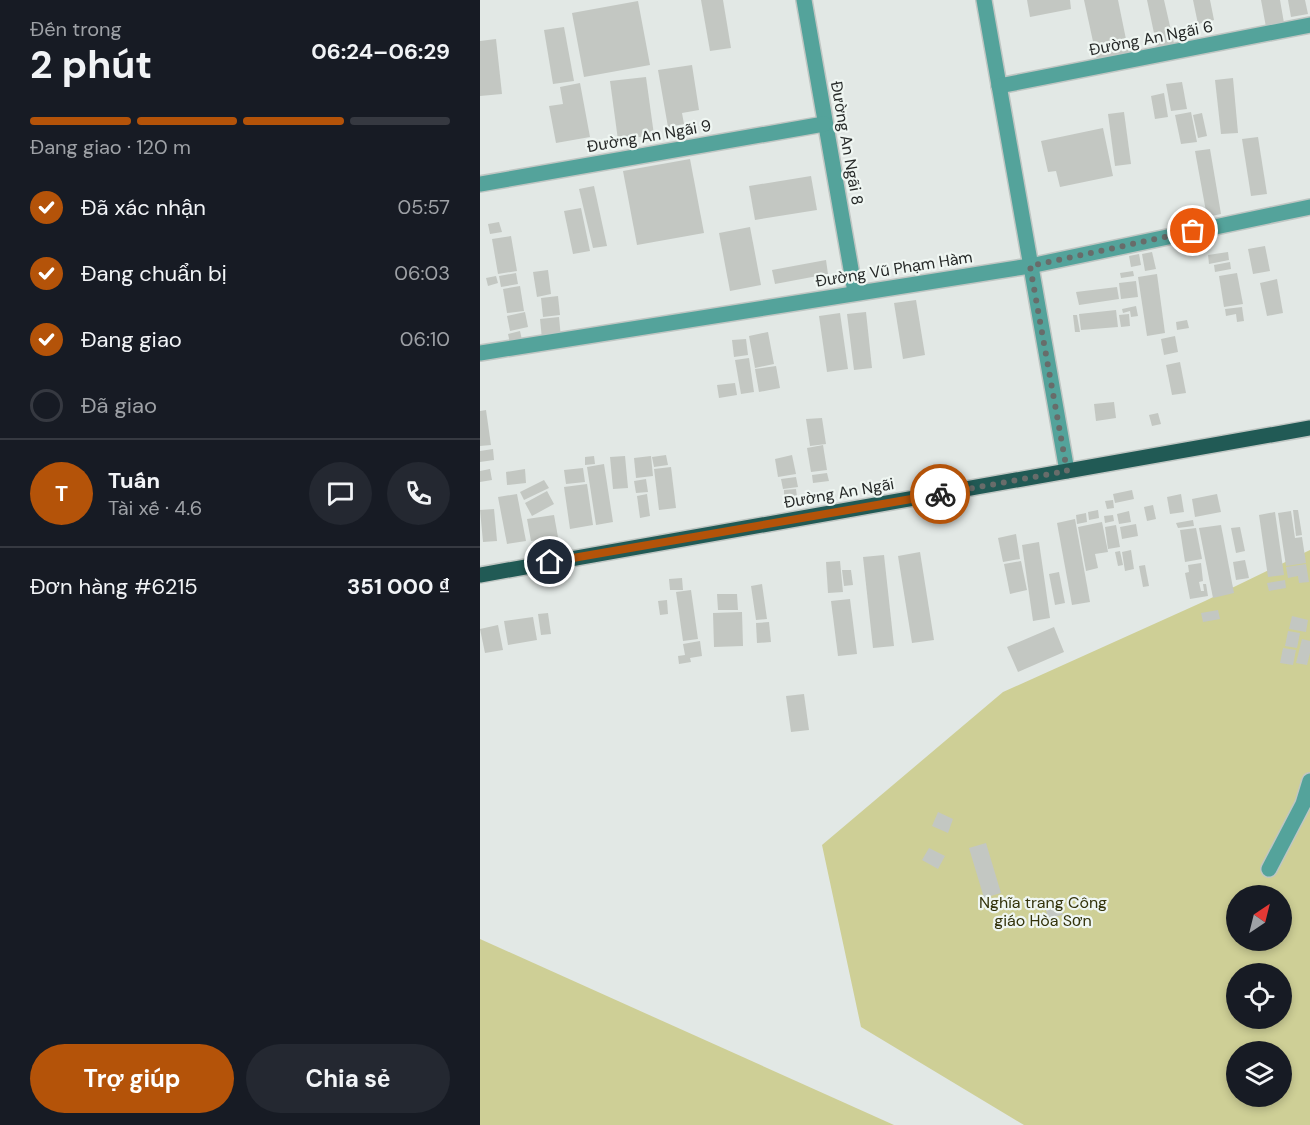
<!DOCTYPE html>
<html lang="vi">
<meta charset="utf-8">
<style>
body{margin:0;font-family:"DM Sans",sans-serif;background:#242831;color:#f1f3f6;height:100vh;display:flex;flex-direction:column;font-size:22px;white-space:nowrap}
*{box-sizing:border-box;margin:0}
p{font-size:20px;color:#9ea1a6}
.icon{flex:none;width:33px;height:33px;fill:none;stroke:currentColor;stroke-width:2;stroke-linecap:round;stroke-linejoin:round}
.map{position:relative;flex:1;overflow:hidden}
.drawer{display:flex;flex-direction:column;background:#171b24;width:480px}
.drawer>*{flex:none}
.needle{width:39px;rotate:35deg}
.fabs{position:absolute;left:746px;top:885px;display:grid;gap:12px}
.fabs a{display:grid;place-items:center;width:66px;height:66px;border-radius:50%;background:#171b24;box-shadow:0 3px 9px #0003;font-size:30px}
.pin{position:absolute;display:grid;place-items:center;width:51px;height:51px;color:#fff;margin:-26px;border:3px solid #fff;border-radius:50%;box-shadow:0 2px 6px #0007}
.courier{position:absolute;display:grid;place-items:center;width:60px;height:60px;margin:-30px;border:4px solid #b45309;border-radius:50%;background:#fff;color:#222;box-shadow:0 2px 8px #0007}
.headline em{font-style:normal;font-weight:700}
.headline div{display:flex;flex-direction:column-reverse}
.headline{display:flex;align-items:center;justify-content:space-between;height:102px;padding:0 30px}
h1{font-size:39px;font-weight:700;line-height:45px}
.bar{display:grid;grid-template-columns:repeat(4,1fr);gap:9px 6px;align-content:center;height:72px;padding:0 30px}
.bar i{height:8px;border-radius:4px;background:#363941}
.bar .active{background:#b45309}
.bar p{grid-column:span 4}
.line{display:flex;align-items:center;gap:15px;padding:0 30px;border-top:2px solid #363941}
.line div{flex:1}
.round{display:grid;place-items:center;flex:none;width:63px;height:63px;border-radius:32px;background:#242831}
ol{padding:0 30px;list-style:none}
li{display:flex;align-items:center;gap:18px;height:66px}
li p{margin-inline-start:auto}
li .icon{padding:6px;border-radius:50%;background:#b45309;color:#fff;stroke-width:4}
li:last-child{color:#9ea1a6}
li i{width:33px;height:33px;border:3px solid #363941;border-radius:50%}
.cta{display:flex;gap:12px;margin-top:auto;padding:12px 30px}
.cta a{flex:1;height:69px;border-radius:36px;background:#b45309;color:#fff;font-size:24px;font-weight:700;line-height:69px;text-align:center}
.cta a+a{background:#242831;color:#f1f3f6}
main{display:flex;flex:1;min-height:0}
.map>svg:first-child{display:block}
.green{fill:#cecf96;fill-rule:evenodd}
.building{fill:#c3c7c2}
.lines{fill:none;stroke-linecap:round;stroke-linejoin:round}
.minor-casing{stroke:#c0c6c3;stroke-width:18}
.major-casing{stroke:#c0c6c3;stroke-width:18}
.minor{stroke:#54a39b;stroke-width:15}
.major{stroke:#215a55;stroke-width:15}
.done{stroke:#686c6a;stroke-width:6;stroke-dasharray:0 10.8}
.route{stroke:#b45309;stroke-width:8}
.labels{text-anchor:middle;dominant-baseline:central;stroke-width:4.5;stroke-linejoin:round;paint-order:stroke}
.street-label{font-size:16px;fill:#262928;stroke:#eff6f2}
.park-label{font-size:16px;fill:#33330b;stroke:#eff6f2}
</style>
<main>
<section class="drawer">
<div class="headline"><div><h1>2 phút</h1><p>Đến trong</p></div><em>06:24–06:29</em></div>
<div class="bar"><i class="active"></i><i class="active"></i><i class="active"></i><i></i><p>Đang giao · 120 m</p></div>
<ol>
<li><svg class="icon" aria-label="check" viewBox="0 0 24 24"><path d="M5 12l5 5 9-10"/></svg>Đã xác nhận<p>05:57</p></li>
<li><svg class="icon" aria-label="check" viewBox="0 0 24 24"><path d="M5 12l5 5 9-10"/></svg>Đang chuẩn bị<p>06:03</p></li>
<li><svg class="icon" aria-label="check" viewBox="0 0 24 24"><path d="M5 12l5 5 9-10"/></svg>Đang giao<p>06:10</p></li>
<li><i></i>Đã giao</li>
</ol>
<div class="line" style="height:108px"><b class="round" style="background:#b45309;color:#fff">T</b><div><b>Tuấn</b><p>Tài xế · 4.6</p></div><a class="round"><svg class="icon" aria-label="chat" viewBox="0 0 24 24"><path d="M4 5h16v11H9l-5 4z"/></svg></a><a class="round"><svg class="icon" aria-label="phone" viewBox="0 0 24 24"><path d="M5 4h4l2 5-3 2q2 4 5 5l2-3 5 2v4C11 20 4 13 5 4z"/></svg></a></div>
<div class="line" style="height:78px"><div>Đơn hàng #6215</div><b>351 000 ₫</b></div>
<div class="cta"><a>Trợ giúp</a><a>Chia sẻ</a></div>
</section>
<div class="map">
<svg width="830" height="1125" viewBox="0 0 830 1125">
<rect width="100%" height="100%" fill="#e2e8e5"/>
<g class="green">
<path d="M830 550V1125H544L381 1027 342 845 523 692 725 601ZM756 896H801V940H756ZM756 974H801V1018H756ZM756 1052H801V1096H756Z"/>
<path d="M0 939 414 1125H0Z"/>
</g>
<g class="building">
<path d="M221 0H243L251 48 230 51Z"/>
<path d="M547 0H590L591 9 550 17Z"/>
<path d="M604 0H638L649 54 617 60Z"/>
<path d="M667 0H684L695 48 678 52Z"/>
<path d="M713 0H730L734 20 718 24Z"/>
<path d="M781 0H800L804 23 786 27Z"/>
<path d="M808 0H825L828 14 811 17Z"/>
<path d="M158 1 170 65 104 77 92 13Z"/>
<path d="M84 27 94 81 73 84 64 30Z"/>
<path d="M16 39 22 94 0 96V41Z"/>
<path d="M212 65 219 110 202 113 204 124 188 127 178 70Z"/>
<path d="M166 77 174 135 138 140 130 81Z"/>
<path d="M753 78 758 133 741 134 735 80Z"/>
<path d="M702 82 707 109 691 111 686 84Z"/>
<path d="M100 83 110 137 76 143 69 106 83 104 80 87Z"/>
<path d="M684 93 688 117 675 119 671 96Z"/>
<path d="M644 112 651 164 635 166 628 114Z"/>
<path d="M711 112 717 142 701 144 695 115Z"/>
<path d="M722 113 727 136 718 138 713 115Z"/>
<path d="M623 128 633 176 580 187 576 171 568 172 561 141Z"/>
<path d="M778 137 787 194 771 196 762 139Z"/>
<path d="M730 149 741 214 727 217 715 151Z"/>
<path d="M210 159 224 233 157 245 143 171Z"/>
<path d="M331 176 337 210 275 220 269 186Z"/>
<path d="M114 186 127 246 113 248 99 189Z"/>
<path d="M101 208 110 251 93 254 84 211Z"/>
<path d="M19 222 22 232 10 234 8 224Z"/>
<path d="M270 227 281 285 250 291 239 233Z"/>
<path d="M31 236 37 271 18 274 12 239Z"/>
<path d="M785 246 790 271 773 274 768 249Z"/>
<path d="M672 252 676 269 665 271 662 254Z"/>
<path d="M748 252 749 260 729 264 728 255Z"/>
<path d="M659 254 661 265 651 267 649 256Z"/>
<path d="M346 260 348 274 295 284 292 270Z"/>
<path d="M750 262 751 269 735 272 734 265Z"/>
<path d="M68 270 71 294 57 297 53 272Z"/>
<path d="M653 271 654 276 641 278 640 273Z"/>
<path d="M36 273 38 284 21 287 19 276Z"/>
<path d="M757 273 763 304 744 307 739 276Z"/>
<path d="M677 274 685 333 667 336 658 277Z"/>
<path d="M16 276 18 283 8 286 6 278Z"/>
<path d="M797 279 803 313 787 316 780 283Z"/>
<path d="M656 281 658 297 641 299 639 283Z"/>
<path d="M40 286 44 311 27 313 23 289Z"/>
<path d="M637 287 639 299 599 305 596 292Z"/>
<path d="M78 296 80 315 63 317 61 298Z"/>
<path d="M436 300 445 355 423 359 414 303Z"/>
<path d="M656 306 658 316 651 317 650 311 643 313 642 309Z"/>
<path d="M762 307 764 321 757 322 756 314 746 316 745 309Z"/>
<path d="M636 310 638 327 601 330 599 314Z"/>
<path d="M45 312 48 327 30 331 27 316Z"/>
<path d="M386 312 392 368 374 370 367 314Z"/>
<path d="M360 313 368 369 347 372 339 316Z"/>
<path d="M649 314 650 326 641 327 639 315Z"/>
<path d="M593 315H597L600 332H595Z"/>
<path d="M79 317 81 338 62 339 60 319Z"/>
<path d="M707 320 709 328 697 330 696 322Z"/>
<path d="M40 331 42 340 30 343 28 334Z"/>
<path d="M288 332 294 364 275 368 269 336Z"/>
<path d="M695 336 698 352 684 355 681 339Z"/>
<path d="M266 339 268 355 254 357 252 340Z"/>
<path d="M269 358 274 392 261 394 255 360Z"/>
<path d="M700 362 706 393 692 395 686 365Z"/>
<path d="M296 366 300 388 279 392 275 369Z"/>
<path d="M255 383 257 395 239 398 237 385Z"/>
<path d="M634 402 636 418 616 421 614 404Z"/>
<path d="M6 410 11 445 0 446V411Z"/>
<path d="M678 413 681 424 672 426 669 415Z"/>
<path d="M342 418 346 444 330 446 326 419Z"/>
<path d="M343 445 347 470 331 472 327 448Z"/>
<path d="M13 449 14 460 0 462V451Z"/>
<path d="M186 455 188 465 174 467 172 457Z"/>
<path d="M312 455 316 474 298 477 295 459Z"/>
<path d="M114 456 115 464 105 465V457Z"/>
<path d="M145 456 148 488 133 489 130 457Z"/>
<path d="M171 456 173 476 156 478 154 458Z"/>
<path d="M124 464 133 522 116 525 107 467Z"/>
<path d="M191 467 196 508 179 510 174 469Z"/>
<path d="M103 468 105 482 86 484 84 470Z"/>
<path d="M10 469 12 480 0 482V471Z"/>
<path d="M45 469 46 483 27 485 26 472Z"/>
<path d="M347 473 349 481 333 483 332 475Z"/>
<path d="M316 477 318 487 303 489 301 479Z"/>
<path d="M166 479 168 492 156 493 154 481Z"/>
<path d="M64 480 69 488 44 500 40 492Z"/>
<path d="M107 484 113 525 90 529 84 487Z"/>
<path d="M316 489 317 497 304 499V490Z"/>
<path d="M652 490 654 499 635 503 633 494Z"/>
<path d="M67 491 74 504 52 516 45 503Z"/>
<path d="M37 494 46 541 27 544 18 497Z"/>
<path d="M167 494 170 516 160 518 157 496Z"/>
<path d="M701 494 704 512 690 514 687 497Z"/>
<path d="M737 494 741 512 715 517 712 499Z"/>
<path d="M633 500 634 508 627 509 625 501Z"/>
<path d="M673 505 676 519 667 521 664 507Z"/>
<path d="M14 509 17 541 3 542 0 510Z"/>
<path d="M618 510 619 518 609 520 608 512Z"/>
<path d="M813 510H818L822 535 816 536Z"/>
<path d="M649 511 651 522 639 524 637 514Z"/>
<path d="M811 511 815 538 822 537 826 563 806 566 798 513Z"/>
<path d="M795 512 804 575 788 577 779 515Z"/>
<path d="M606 513 607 522 597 524 596 515Z"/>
<path d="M74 515 78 537 51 541 47 519Z"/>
<path d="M633 515 634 521 625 523 624 516Z"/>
<path d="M595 519 610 602 592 605 577 523Z"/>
<path d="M713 520 714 526 698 528 696 523Z"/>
<path d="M622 522 628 552 615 554 618 568 606 571 598 527Z"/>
<path d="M656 524 658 536 642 539 640 527Z"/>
<path d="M636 525 640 547 628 549 625 527Z"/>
<path d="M741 525 754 593 733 598 719 528Z"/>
<path d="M760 527 765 551 756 553 751 528Z"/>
<path d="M716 528 722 559 705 562 700 530Z"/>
<path d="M536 534 540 559 523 562 518 538Z"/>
<path d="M559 542 570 618 553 621 542 545Z"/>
<path d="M651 550 654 569 645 571 642 552Z"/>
<path d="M640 551 643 565 638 566 635 552Z"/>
<path d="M440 552 454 640 432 643 418 556Z"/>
<path d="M404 555 414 646 393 648 383 557Z"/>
<path d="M765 560 769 578 756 580 753 562Z"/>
<path d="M360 561 363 592 348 593 346 562Z"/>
<path d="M541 561 547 590 530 594 524 564Z"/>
<path d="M721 563 723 581 719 582 721 591H724L723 584H726L728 596 710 599 705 573 709 572 708 565Z"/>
<path d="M826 564 829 582 819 583 818 576 808 578 806 567Z"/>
<path d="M665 565 669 586 663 587 659 566Z"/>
<path d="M362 570H371L373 585 364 586Z"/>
<path d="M579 572 585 603 575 605 569 574Z"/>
<path d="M202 578 203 590H190L189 579Z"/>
<path d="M805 580 806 588 789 591 787 583Z"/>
<path d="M282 584 287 619 276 620 271 586Z"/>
<path d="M211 590 218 639 203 641 196 592Z"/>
<path d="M237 594H257L258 610H238Z"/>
<path d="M370 599 377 654 358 656 351 601Z"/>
<path d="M187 600 188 614 180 615 178 601Z"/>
<path d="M738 610 740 619 723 622 721 613Z"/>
<path d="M262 612 263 646 234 647 233 613Z"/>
<path d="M68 613 71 634 61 635 58 614Z"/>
<path d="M812 616 828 620 826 632 809 629Z"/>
<path d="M53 617 57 640 28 645 24 621Z"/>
<path d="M289 622 291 642 277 643 276 623Z"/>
<path d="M18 625 23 650 5 653 0 629Z"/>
<path d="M574 627 584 652 538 672 527 647Z"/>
<path d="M808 631 820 633 817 648 805 646Z"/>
<path d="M822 639 830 641V653L827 665 816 663Z"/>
<path d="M220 641 222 656 210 658 211 662 199 664 198 656 205 655 203 644Z"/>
<path d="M803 648 816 650 813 665 800 663Z"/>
<path d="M324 694 329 730 311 732 306 696Z"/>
<path d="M458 812 473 819 468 833 452 826Z"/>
<path d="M506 843 521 893 504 898 489 848Z"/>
<path d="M449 848 465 856 458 869 442 860Z"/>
<path d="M579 899 583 915 568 918 564 902Z"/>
</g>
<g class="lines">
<g class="minor-casing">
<g id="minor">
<path d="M324 0 375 292"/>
<path d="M504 0 587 471"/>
<path d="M519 86 830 25"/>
<path d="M0 184 344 124"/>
<path d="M0 353 550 266 830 207"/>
<path d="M789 869 823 804 830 781"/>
</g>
</g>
<g class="major-casing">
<path id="major" d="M0 575 830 428"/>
</g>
<use href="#minor" class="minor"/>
<use href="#major" class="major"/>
</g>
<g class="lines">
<path class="done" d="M460 494 587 471 550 266 713 231"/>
<path class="route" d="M70 562 460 494"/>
</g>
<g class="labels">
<g class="street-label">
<text transform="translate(671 38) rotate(-11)">Đường An Ngãi 6</text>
<text transform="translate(169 136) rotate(-10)">Đường An Ngãi 9</text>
<text transform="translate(367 143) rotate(80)">Đường An Ngãi 8</text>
<text transform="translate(414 269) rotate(-9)">Đường Vũ Phạm Hàm</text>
<text transform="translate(359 493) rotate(-10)">Đường An Ngãi</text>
</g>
<g class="park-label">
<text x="563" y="902">Nghĩa trang Công<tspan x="563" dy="18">giáo Hòa Sơn</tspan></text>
</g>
</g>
</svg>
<div class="fabs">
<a><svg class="needle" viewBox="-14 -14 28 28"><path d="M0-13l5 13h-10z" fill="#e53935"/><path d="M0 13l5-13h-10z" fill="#9ea1a6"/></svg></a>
<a><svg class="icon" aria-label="locate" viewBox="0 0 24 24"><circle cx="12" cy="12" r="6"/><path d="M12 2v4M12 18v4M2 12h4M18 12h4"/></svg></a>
<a><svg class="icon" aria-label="layers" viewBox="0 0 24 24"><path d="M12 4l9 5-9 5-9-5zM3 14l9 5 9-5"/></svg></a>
</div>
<div class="pin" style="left:713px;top:231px;background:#ea580c"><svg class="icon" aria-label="bag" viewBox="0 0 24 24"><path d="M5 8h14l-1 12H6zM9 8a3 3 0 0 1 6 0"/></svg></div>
<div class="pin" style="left:70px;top:562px;background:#1f2937"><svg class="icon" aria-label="home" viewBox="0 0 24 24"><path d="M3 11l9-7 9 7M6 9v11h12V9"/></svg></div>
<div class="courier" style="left:460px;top:494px"><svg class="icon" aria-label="bike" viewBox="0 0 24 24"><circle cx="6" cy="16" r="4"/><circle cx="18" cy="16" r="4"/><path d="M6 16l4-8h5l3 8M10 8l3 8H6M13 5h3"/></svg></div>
</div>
</main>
